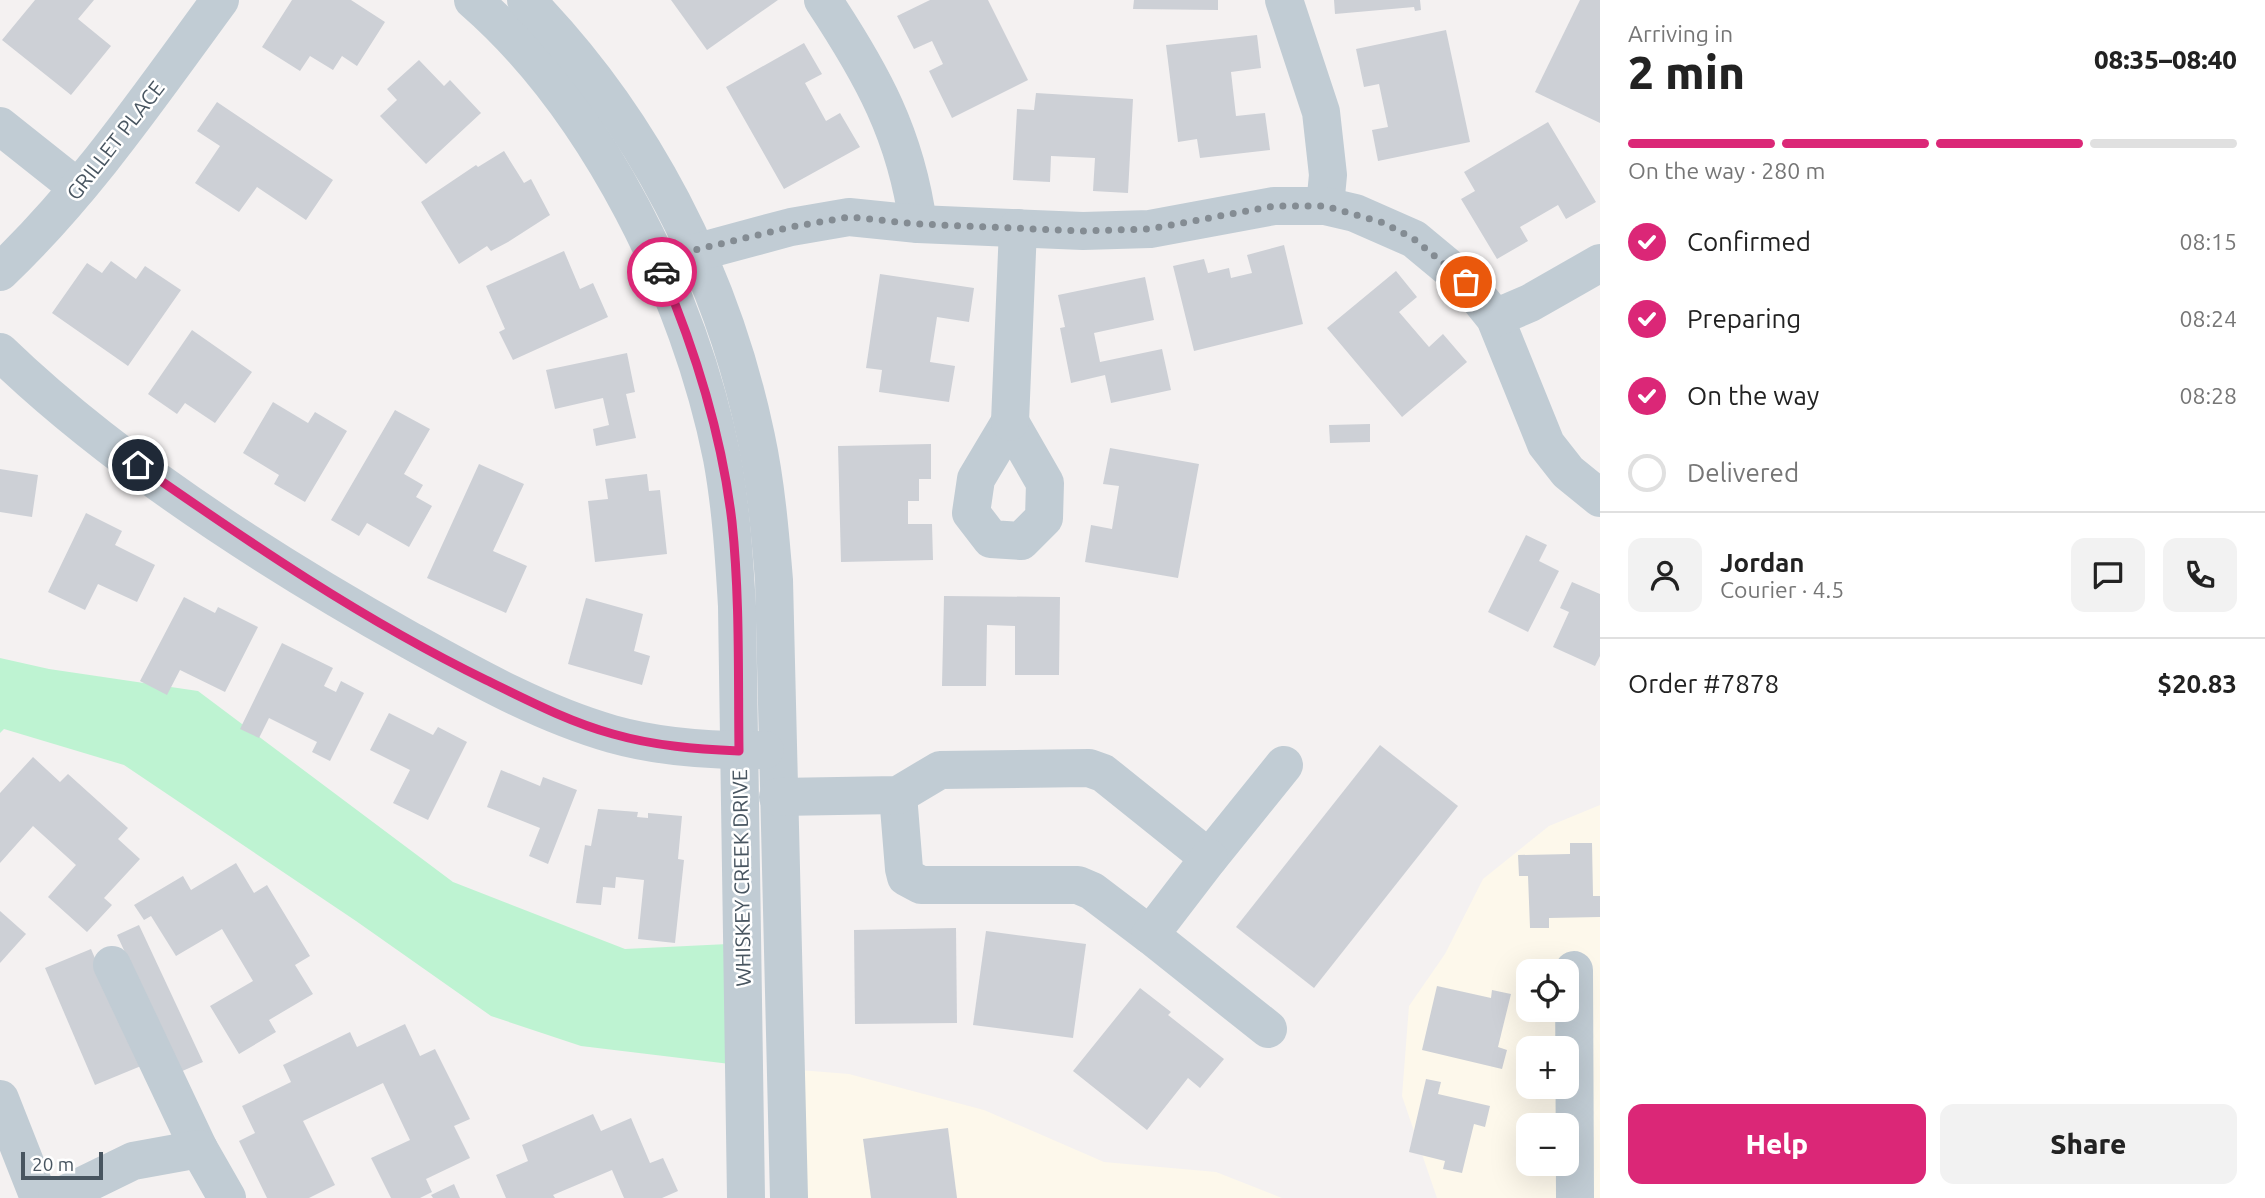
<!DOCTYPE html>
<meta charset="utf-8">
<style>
body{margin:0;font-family:Ubuntu,sans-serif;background:#f2f2f2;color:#222;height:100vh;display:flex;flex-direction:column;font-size:26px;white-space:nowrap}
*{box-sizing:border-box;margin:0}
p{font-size:23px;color:#767676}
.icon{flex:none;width:38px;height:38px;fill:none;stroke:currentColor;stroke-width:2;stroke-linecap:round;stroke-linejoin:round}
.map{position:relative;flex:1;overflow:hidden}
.details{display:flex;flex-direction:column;background:#fff;width:665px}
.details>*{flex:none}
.controls{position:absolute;left:1516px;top:959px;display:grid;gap:14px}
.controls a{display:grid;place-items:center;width:63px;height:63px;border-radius:14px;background:#fff;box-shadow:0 7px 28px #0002;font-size:35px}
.scale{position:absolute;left:21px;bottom:18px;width:82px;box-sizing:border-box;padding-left:7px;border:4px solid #485560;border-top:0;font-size:19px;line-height:24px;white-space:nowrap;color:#485560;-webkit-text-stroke:5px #fff;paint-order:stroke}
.pin{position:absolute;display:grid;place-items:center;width:60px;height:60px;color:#fff;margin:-30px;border:4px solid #fff;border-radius:50%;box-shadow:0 2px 7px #0007}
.courier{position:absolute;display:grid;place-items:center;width:70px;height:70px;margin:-35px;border:5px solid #db2777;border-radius:50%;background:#fff;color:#222;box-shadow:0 2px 9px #0007}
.overview em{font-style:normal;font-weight:800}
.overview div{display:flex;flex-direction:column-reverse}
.overview{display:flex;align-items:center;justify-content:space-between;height:119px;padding:0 28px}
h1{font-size:46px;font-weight:800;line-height:52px}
.bar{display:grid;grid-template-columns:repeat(4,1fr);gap:10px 7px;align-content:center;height:84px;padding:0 28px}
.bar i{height:9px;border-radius:5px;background:#e0e0e0}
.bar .on{background:#db2777}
.bar p{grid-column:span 4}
.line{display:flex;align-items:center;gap:18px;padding:0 28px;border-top:2px solid #e0e0e0}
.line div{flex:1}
.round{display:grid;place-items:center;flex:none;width:74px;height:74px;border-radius:14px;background:#f2f2f2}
ol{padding:0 28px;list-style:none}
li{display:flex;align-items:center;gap:21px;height:77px}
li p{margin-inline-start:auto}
li .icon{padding:7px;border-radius:50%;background:#db2777;color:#fff;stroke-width:4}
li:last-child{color:#767676}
li i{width:38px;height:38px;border:4px solid #e0e0e0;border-radius:50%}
.action{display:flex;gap:14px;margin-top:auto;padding:14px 28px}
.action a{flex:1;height:80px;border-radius:14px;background:#db2777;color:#fff;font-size:28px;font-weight:800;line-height:80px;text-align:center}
.action a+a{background:#f2f2f2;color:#222}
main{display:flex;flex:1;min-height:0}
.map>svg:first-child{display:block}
.commercial{fill:#fdf8eb;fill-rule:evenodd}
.green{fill:#bef3d2}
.building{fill:#cdd0d6}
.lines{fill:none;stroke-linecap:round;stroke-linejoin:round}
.minor{stroke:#c1ccd4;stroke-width:38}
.done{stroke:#848c93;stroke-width:7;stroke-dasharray:0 12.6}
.route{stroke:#db2777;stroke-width:9}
.labels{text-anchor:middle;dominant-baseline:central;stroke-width:5;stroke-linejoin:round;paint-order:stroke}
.street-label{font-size:21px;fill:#485560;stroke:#fff}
</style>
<main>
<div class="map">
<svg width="1600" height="1198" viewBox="0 0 1600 1198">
<rect width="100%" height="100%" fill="#f4f1f1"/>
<g class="commercial">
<path d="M1600 805V1198H1437L1402 1096 1409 1006 1445 954 1483 879 1549 826ZM1528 971H1566V1010H1528ZM1528 1048H1566V1087H1528ZM1528 1125H1566V1164H1528Z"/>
<path d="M799 1070 849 1074 984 1110 1104 1162 1216 1172 1282 1198H804Z"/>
</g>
<path class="green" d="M0 658 49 669 198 691 453 882 625 949 728 944 730 1064 581 1046 491 1016 356 921 124 765 4 729 0 733Z"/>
<g class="building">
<path d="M35 0H94L78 19 111 46 71 95 2 40Z"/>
<path d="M292 0H351L385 22 357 66 342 56 333 70 310 56 300 71 262 47Z"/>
<path d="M671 0H778L707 50Z"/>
<path d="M930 0H988L1028 80 952 118 929 71 943 64 932 41 914 49 897 16Z"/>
<path d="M1134 0H1218V10L1133 9Z"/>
<path d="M1334 0H1420L1421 10 1415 11 1414 7 1335 14Z"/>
<path d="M1580 0H1600V123L1535 92Z"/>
<path d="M1446 30 1470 142 1378 161 1372 130 1388 127 1379 84 1364 87 1356 49Z"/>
<path d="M1257 35 1261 68 1231 72 1236 116 1265 113 1270 150 1200 158 1197 139 1178 142 1166 45Z"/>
<path d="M804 43 822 74 805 83 826 121 840 113 860 147 784 189 726 87Z"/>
<path d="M419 60 444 86 450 80 481 113 426 164 380 116 397 100 387 89Z"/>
<path d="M1036 93 1133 99 1128 193 1093 191 1095 158 1051 156 1050 182 1013 180 1017 109 1034 110Z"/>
<path d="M217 102 333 180 306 220 257 187 239 212 195 183 220 146 197 131Z"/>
<path d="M1548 122 1596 202 1566 219 1558 205 1520 227 1528 241 1497 259 1461 199 1475 191 1464 172Z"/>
<path d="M504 151 524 183 531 179 550 215 508 242 491 251 487 246 459 264 421 202 476 165 478 167Z"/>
<path d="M1284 245 1303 324 1194 351 1173 266 1204 259 1208 273 1229 268 1231 278 1252 273 1247 255Z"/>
<path d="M564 251 580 289 593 283 608 317 513 360 499 332 505 329 486 286Z"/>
<path d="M111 261 136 279 145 266 181 290 128 366 52 313 87 263 102 273Z"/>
<path d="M1396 271 1417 297 1399 312 1429 347 1443 334 1467 362 1402 417 1327 328Z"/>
<path d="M880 274 974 288 969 322 937 317 930 362 955 366 949 402 879 392 882 370 866 368Z"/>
<path d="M1145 277 1154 320 1094 333 1100 362 1162 349 1171 390 1111 403 1105 375 1071 383 1060 328 1065 327 1058 295Z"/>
<path d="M192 330 252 372 215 423 185 403 177 414 148 394Z"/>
<path d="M627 353 635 392 626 394 636 438 596 446 593 429 609 425 603 398 555 409 546 370Z"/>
<path d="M273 402 308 423 315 412 347 431 305 502 274 484 279 475 243 453Z"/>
<path d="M395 410 430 429 404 474 423 485 416 497 432 506 409 547 367 523 359 536 331 520Z"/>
<path d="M1370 424V442L1330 443 1329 425Z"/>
<path d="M931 444V479H919V501H908V524H932L933 560 841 562 838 446Z"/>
<path d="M1110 448 1199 464 1178 578 1085 562 1091 525 1112 529 1119 486 1103 484Z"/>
<path d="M479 464 524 484 493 551 527 566 506 613 427 578Z"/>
<path d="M0 469 38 475 32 517 0 512Z"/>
<path d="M647 474 649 491 660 490 667 554 595 562 588 501 608 499 605 479Z"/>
<path d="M86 513 122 531 115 545 155 565 137 602 98 584 85 610 48 592Z"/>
<path d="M1526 535 1547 545 1539 561 1559 571 1528 632 1488 612Z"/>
<path d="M1572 582 1600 594V656L1595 666 1553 647 1569 612 1560 608Z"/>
<path d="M944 596 1060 597 1059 675H1015V626L987 625 986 686H942Z"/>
<path d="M184 597 215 613 218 607 258 627 225 692 180 670 167 695 140 681Z"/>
<path d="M586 598 643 614 634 651 650 656 642 685 568 664Z"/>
<path d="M282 643 333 668 324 686 336 692 341 681 364 693 330 761 312 752 317 742 269 718 259 738 240 729Z"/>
<path d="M389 713 433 735 438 727 467 742 428 820 393 803 410 770 370 750Z"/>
<path d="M1380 745 1458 806 1314 988 1236 927Z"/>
<path d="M33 757 60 782 68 774 128 828 118 839 140 859 104 898 112 905 87 932 48 897 76 865 33 826 0 863V793Z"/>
<path d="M501 770 540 786 543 777 577 790 548 864 529 856 540 828 487 807Z"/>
<path d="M598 809 638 812 637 817 648 818V813L682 816 678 859 684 860 675 943 638 939 644 880 616 877 615 888 603 887 601 905 576 903 585 845 591 846Z"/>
<path d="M1570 843H1592L1593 896H1600V917L1549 918V928H1530L1528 876H1519L1518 855 1570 854Z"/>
<path d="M236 863 254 893 267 885 310 956 295 965 313 994 269 1020 276 1032 239 1054 210 1006 253 981 222 929 176 956 151 916 144 920 134 905 183 876 191 890Z"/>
<path d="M0 911 26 934 0 963Z"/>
<path d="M139 925 203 1062 180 1072 117 935Z"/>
<path d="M956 928 957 1023 855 1024 854 930Z"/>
<path d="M986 931 1086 944 1073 1038 973 1025Z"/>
<path d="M91 949 141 1066 95 1085 45 968Z"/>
<path d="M1437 986 1491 998 1492 990 1511 994 1498 1047 1507 1050 1502 1069 1422 1050Z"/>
<path d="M1140 988 1171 1012 1168 1015 1224 1059 1200 1088 1188 1078 1147 1130 1073 1071Z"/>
<path d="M405 1024 420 1056 435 1049 470 1119 454 1126 470 1158 426 1179 432 1192 420 1198H391L371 1158 410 1140 383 1083 303 1121 335 1185 309 1198H267L239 1141 255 1133 242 1106 291 1082 283 1065 350 1032 357 1047Z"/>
<path d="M1426 1079 1441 1082 1438 1094 1490 1106 1485 1127 1474 1124 1462 1173 1443 1169 1445 1161 1409 1152Z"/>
<path d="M593 1114 601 1131 631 1118 650 1163 663 1158 678 1191 662 1198H624L612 1170 553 1195 555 1198H506L496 1175 528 1161 522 1145Z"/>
<path d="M948 1128 957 1198H871L863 1139Z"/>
<path d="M454 1184 460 1198H433L431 1195Z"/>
</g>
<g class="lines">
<g class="minor">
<path d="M473 0C598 109 690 297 722 458 731 507 734 556 737 606L746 1198"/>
<path d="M526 0C643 120 722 274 756 437 766 484 770 532 774 580L789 1198"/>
<path d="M823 0C872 74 906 135 918 224"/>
<path d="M1284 0 1321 112 1328 175 1325 206"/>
<path d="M0 126 78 188"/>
<path d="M672 259 791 227 849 217 918 224 1083 231 1150 229 1274 206H1325L1355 213 1414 239 1466 282 1495 318 1546 444 1568 472 1600 498"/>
<path d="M0 272C85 191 151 94 220 0"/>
<path d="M1495 318 1530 303 1600 263"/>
<path d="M0 352C116 464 270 562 411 641 474 676 542 714 612 734 662 748 713 751 765 750"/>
<path d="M1010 422 1045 483 1044 518 1021 541 991 539 971 513 976 479Z"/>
<path d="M1010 422 1018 228"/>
<path d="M898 795 904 869 906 877 921 885H1078L1092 891 1150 935"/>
<path d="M778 797 898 795 940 770 1089 768 1103 773 1209 858 1284 765"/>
<path d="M1209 858 1150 935 1268 1029"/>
<path d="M112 965 199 1149"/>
<path d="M1574 970 1575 1198"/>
<path d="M0 1099 39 1198"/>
<path d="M57 1198 133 1161 199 1149 227 1198"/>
</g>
</g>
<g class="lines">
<path class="done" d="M662 272 658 264 695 250 791 227 849 217 918 224 1083 231 1150 229 1274 206H1325L1384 223 1414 239 1466 282"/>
<path class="route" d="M138 465C250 543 363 620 486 680 527 700 569 722 613 734 655 746 696 749 739 751 738 675 740 598 732 522 722 436 696 352 662 272"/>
</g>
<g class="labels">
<g class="street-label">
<text transform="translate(115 140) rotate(-52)">GRILLET PLACE</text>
<text transform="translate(741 878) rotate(-91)">WHISKEY CREEK DRIVE</text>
</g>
</g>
</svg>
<div class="controls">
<a><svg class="icon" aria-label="locate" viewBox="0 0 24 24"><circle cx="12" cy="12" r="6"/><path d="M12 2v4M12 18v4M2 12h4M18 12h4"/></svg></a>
<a>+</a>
<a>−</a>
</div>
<div class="scale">20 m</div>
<div class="pin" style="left:1466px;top:282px;background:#ea580c"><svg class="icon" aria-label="bag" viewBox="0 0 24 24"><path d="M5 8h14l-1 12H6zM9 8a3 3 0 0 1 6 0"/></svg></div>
<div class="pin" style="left:138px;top:465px;background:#1f2937"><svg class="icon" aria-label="home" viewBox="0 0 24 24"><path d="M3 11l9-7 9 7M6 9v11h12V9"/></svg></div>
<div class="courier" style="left:662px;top:272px"><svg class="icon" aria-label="car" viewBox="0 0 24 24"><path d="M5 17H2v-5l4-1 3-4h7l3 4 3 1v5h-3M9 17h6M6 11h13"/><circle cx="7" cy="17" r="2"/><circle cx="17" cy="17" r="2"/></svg></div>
</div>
<section class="details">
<div class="overview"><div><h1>2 min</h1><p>Arriving in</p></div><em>08:35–08:40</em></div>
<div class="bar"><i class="on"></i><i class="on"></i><i class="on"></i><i></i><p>On the way · 280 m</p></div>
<ol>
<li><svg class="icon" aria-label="check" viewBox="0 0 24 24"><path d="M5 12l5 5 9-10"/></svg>Confirmed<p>08:15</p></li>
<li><svg class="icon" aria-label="check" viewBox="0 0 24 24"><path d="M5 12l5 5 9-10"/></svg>Preparing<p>08:24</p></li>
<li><svg class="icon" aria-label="check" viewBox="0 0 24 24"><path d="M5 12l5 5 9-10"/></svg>On the way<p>08:28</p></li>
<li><i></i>Delivered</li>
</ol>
<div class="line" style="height:126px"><a class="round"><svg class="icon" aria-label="person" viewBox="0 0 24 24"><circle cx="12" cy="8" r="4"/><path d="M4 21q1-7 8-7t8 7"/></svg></a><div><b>Jordan</b><p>Courier · 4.5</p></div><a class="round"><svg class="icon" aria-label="chat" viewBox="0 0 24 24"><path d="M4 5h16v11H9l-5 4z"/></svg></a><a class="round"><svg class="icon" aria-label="phone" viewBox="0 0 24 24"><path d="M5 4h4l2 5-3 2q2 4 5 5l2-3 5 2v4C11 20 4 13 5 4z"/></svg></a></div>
<div class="line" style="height:91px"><div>Order #7878</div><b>$20.83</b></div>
<div class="action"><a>Help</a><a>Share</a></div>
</section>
</main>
